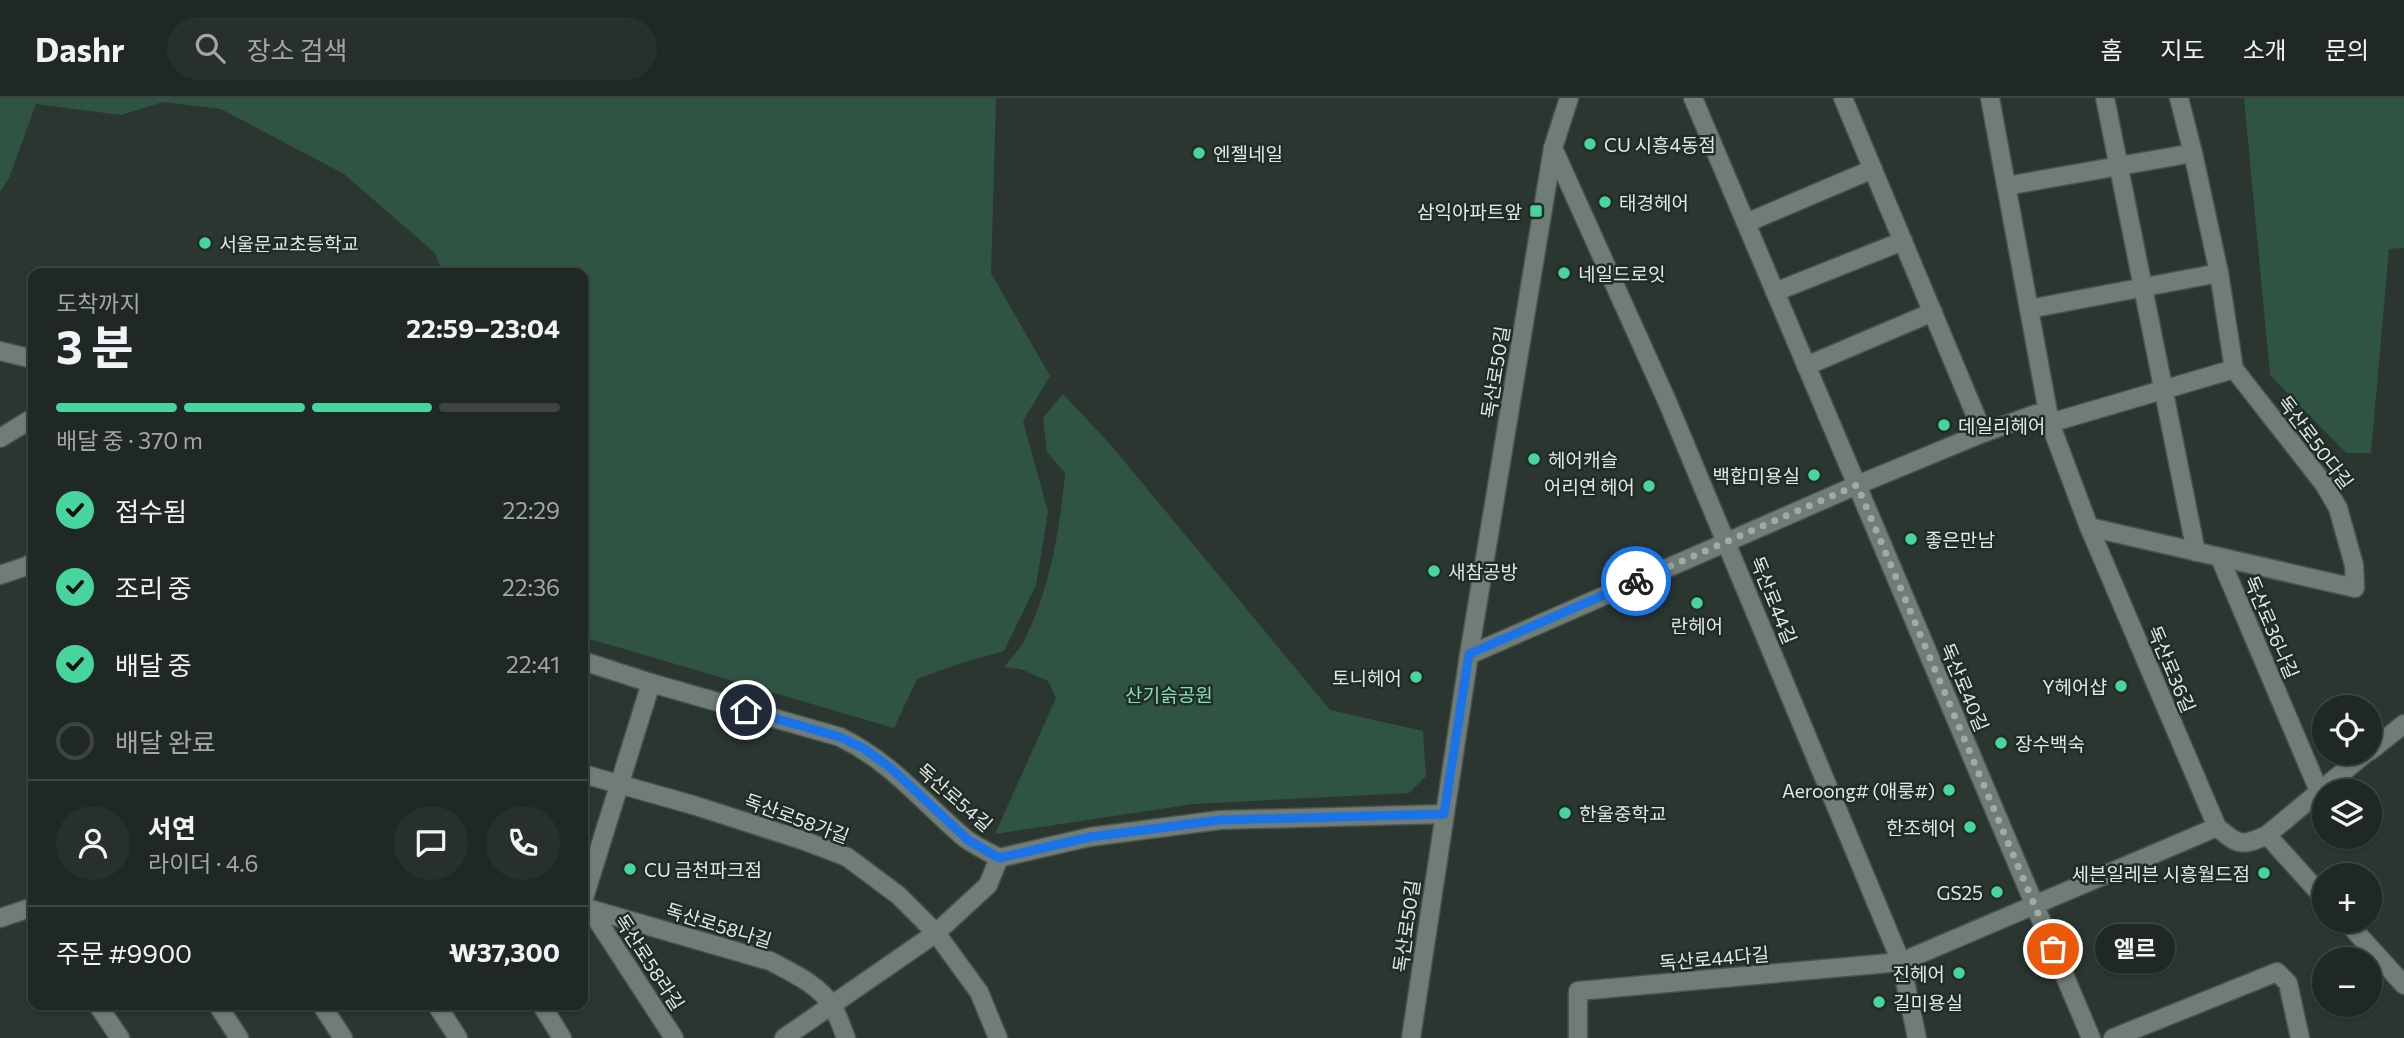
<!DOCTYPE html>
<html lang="ko">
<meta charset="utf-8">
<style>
body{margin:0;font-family:Commissioner,"Noto Sans KR",sans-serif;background:#28302d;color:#f1f3f6;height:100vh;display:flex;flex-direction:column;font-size:26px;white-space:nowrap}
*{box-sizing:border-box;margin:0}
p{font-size:23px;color:#a2a6a7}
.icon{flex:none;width:38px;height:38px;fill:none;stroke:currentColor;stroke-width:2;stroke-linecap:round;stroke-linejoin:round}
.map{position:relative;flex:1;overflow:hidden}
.panel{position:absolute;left:28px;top:170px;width:560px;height:742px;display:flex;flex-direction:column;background:#202825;border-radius:14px;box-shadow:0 2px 5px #0004,0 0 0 2px #3d4442}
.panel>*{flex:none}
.tools{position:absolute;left:2312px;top:597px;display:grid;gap:14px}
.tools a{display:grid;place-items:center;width:70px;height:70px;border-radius:50%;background:#202825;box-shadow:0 2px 5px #0004,0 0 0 2px #3d4442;font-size:35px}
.pin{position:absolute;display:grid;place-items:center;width:60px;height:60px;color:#fff;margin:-30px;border:4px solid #fff;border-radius:50%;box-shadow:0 2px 7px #0007}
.courier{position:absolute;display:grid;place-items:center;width:70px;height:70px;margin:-35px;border:5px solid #1a73e8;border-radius:50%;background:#fff;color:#222;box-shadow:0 2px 9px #0007}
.bubble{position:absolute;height:49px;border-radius:24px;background:#202825;box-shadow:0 2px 5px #0004,0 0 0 2px #3d4442;font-size:23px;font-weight:700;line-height:49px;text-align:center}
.head em{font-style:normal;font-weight:700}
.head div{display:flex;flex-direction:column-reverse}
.head{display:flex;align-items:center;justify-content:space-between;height:119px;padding:0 28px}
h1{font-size:46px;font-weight:700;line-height:52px}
.bar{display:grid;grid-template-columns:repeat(4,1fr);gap:10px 7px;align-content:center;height:84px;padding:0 28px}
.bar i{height:9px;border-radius:5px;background:#3d4442}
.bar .active{background:#48d49d}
.bar p{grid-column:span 4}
.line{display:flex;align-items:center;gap:18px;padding:0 28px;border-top:2px solid #3d4442}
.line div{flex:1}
.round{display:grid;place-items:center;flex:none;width:74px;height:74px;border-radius:37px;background:#28302d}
ol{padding:0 28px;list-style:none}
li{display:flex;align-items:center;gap:21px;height:77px}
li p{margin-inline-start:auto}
li .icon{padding:7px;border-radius:50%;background:#48d49d;color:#111;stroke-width:4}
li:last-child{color:#a2a6a7}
li i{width:38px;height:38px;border:4px solid #3d4442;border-radius:50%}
header{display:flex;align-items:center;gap:42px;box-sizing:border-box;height:98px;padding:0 35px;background:#202825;border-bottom:2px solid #3d4442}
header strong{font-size:33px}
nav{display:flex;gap:38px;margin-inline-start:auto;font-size:24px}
.search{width:490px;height:63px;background:#28302d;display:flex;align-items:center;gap:18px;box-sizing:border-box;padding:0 24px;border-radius:38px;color:#a2a6a7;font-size:26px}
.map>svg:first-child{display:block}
.green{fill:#305443}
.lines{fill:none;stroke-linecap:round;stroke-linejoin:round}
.minor-casing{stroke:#49534d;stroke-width:21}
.minor{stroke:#707c76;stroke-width:18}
.done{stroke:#a1aaa5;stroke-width:7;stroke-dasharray:0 12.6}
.route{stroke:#1a73e8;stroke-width:9}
.poi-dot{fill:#48d49d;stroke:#212c27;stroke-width:2.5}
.labels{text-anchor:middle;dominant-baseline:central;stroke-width:5;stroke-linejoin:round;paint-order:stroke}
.poi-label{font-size:19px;fill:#e1e8e4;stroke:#212c27;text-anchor:start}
.street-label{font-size:19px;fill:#e1e8e4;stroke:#212c27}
.park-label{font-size:19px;fill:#81e0b5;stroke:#212c27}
</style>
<header>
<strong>Dashr</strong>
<div class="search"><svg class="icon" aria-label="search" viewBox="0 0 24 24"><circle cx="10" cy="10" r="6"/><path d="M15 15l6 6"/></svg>장소 검색</div>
<nav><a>홈</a><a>지도</a><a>소개</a><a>문의</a></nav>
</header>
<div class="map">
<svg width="2404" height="940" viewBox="0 0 2404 940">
<rect width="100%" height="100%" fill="#2b3631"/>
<g class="green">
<path d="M0 0H996L991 175 1050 278 1023 323 1048 414 1036 487 1004 553 961 565 917 581 894 630 583 539V175H443L435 155 344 76 221 11 163 4 121 17 36 6 9 80 0 94Z"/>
<path d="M2244 0H2404V150L2389 151 2371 355H2346L2270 277Z"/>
<path d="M1063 296 1110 346 1330 612 1423 633 1426 678 1409 695 1194 706 995 736 1056 600 1048 583 1021 571 1004 569C1011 560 1019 552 1024 543 1050 491 1060 432 1065 375L1047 354 1043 320Z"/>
</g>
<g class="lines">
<g class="minor-casing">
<g id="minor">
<path d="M1693 0 2091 940"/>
<path d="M1843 0 1983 335"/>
<path d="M1990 0 2050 325 2089 429 2217 729C2238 747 2241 749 2267 737L2367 654"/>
<path d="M2105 0 2196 454"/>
<path d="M1553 50 1667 303 1901 864 1917 940"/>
<path d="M2006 88 2193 55"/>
<path d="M1746 125 1873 71"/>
<path d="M1775 194 1903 143"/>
<path d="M2029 211 2219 175"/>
<path d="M0 253 33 261"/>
<path d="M1806 268 1933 214"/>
<path d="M0 340 33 320"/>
<path d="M2089 429 2355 490 2354 467 2338 410 2324 386 2234 271 2219 175 2193 55 2179 0"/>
<path d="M2220 460 2319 693"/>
<path d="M0 477 27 468 33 464"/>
<path d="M1469 557 1857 387 1983 335 2036 316 2050 325 2234 271"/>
<path d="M583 563 651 585 840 639C893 665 922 704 966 741 976 748 988 754 999 760L1090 739 1220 722 1444 716"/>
<path d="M2370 653 2404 626"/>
<path d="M583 676 693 707 802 742 847 759 898 797 936 835 979 894 998 940"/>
<path d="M2267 737 2324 800"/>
<path d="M583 803 651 585"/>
<path d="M583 809 770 863C791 874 820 887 833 909 838 918 842 930 846 940"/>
<path d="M590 811 674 940"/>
<path d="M0 820 33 809"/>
<path d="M2345 822 2404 887"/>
<path d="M97 906 120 940"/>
<path d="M217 906 239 940"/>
<path d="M321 906 343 940"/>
<path d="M436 906 458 940"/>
<path d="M541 906 562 940"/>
<path d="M784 940 936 835 988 787 999 760"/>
<path d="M1411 940 1469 557 1553 50 1569 0"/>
<path d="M1578 940V893L1901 864 2217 729"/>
<path d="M2113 940 2277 874 2288 885 2300 940"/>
</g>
</g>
<use href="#minor" class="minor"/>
</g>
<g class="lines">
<path class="done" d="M1636 483 1857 387 2053 851"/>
<path class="route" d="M746 612 840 639 863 650 892 671 968 742 999 760 1090 739 1220 722 1444 716 1469 556 1636 483"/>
</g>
<g class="poi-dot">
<circle cx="1590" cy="46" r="7"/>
<circle cx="1199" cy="55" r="7"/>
<circle cx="1605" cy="104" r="7"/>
<rect x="1529" y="106" width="14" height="14" rx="3.5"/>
<circle cx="205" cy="145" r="7"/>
<circle cx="1564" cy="175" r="7"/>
<circle cx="1944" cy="327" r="7"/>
<circle cx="1534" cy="361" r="7"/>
<circle cx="1814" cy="377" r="7"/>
<circle cx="1649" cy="388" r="7"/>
<circle cx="1911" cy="441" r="7"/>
<circle cx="1434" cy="473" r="7"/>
<circle cx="1697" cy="505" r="7"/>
<circle cx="1416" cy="579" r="7"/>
<circle cx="2121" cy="588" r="7"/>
<circle cx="2001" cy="645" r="7"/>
<circle cx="1949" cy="692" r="7"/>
<circle cx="1565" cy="715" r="7"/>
<circle cx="1970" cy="729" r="7"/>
<circle cx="630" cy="771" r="7"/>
<circle cx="2264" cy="775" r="7"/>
<circle cx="1997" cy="794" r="7"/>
<circle cx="1959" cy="875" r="7"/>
<circle cx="1879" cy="904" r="7"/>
</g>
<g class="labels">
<g class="poi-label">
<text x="1604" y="46">CU 시흥4동점</text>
<text x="1213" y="55">엔젤네일</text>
<text x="1619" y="104">태경헤어</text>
<text x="1522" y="113" text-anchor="end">삼익아파트앞</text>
<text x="219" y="145">서울문교초등학교</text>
<text x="1578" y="175">네일드로잇</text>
<text x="1958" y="327">데일리헤어</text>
<text x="1548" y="361">헤어캐슬</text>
<text x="1800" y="377" text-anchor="end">백합미용실</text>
<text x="1635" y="388" text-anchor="end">어리연 헤어</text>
<text x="1925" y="441">좋은만남</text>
<text x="1448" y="473">새참공방</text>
<text x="1697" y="527" text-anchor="middle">란헤어</text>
<text x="1402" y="579" text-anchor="end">토니헤어</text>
<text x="2107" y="588" text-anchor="end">Y헤어샵</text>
<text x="2015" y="645">장수백숙</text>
<text x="1935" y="692" text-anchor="end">Aeroong# (애룽#)</text>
<text x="1579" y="715">한울중학교</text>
<text x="1956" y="729" text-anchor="end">한조헤어</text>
<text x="644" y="771">CU 금천파크점</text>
<text x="2250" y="775" text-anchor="end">세븐일레븐 시흥월드점</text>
<text x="1983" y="794" text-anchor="end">GS25</text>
<text x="1945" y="875" text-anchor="end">진헤어</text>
<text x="1893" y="904">길미용실</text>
</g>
<g class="street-label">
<text transform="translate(1495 274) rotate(-81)">독산로50길</text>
<text transform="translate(2316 344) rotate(53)">독산로50다길</text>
<text transform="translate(1774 502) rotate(68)">독산로44길</text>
<text transform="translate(2272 529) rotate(67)">독산로36나길</text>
<text transform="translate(2172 571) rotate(67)">독산로36길</text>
<text transform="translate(1965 589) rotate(67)">독산로40길</text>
<text transform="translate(955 699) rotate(41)">독산로54길</text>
<text transform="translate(797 720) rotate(20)">독산로58가길</text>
<text transform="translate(719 827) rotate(17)">독산로58나길</text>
<text transform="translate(1406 828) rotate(-82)">독산로50길</text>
<text transform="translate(1714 860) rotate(-5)">독산로44다길</text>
<text transform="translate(650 864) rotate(57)">독산로58라길</text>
</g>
<g class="park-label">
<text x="1169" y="596">산기슭공원</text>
</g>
</g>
</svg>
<div class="tools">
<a><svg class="icon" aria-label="locate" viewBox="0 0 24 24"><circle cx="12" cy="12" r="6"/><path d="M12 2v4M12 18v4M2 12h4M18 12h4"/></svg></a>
<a><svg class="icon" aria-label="layers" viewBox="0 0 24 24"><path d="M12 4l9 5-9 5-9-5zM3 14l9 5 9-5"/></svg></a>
<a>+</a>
<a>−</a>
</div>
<div class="pin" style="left:2053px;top:851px;background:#ea580c"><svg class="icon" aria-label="bag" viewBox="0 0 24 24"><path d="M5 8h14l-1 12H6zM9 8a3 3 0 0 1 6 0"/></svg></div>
<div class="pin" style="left:746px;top:612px;background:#1f2937"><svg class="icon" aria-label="home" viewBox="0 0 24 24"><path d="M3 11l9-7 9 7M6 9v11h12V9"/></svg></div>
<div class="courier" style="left:1636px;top:483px"><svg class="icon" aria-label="bike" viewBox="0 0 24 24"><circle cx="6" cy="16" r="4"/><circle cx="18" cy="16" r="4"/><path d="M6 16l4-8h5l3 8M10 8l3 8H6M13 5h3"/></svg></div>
<div class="bubble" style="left:2095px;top:826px;width:80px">엘르</div>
<section class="panel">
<div class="head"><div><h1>3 분</h1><p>도착까지</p></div><em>22:59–23:04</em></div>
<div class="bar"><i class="active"></i><i class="active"></i><i class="active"></i><i></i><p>배달 중 · 370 m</p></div>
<ol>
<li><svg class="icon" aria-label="check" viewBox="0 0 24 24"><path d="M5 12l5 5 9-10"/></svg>접수됨<p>22:29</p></li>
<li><svg class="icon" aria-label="check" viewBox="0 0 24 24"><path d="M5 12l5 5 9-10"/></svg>조리 중<p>22:36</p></li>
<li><svg class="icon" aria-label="check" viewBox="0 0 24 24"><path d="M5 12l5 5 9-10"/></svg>배달 중<p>22:41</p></li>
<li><i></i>배달 완료</li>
</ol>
<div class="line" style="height:126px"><a class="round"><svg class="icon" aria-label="person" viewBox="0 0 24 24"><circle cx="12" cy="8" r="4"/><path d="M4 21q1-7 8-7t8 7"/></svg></a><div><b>서연</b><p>라이더 · 4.6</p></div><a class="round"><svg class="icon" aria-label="chat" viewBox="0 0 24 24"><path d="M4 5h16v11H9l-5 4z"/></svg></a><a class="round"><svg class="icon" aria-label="phone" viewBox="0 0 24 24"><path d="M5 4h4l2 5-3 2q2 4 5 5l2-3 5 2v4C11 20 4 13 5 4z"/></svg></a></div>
<div class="line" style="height:91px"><div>주문 #9900</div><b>₩37,300</b></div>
</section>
</div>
